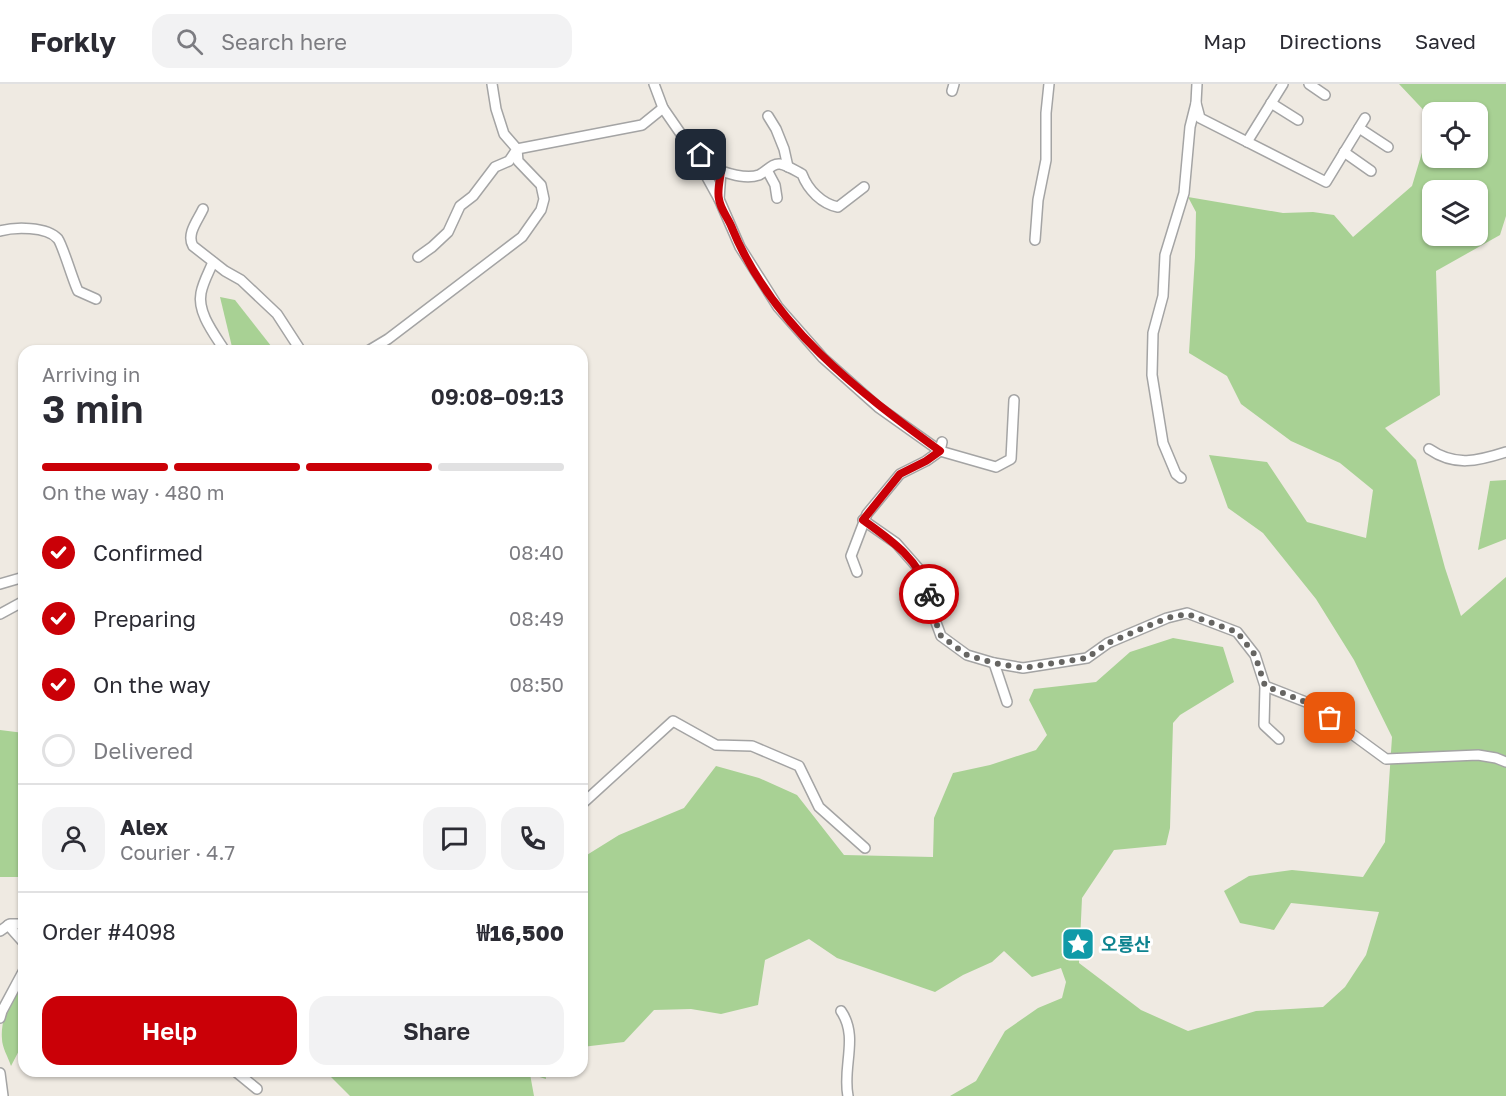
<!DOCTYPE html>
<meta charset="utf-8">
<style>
body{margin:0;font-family:"Golos Text","Noto Sans KR",sans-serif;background:#f2f2f3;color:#2b2b33;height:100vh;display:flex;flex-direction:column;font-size:22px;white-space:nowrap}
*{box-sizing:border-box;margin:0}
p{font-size:20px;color:#7c7c81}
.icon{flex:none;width:33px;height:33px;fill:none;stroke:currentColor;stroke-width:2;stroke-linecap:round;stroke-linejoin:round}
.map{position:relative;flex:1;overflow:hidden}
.side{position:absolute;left:18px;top:261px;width:570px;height:732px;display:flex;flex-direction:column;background:#fff;border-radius:18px;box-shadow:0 2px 4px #0004}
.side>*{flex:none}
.controls{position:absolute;left:1422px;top:18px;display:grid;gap:12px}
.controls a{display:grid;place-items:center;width:66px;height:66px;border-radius:12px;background:#fff;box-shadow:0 2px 4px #0004;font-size:30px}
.pin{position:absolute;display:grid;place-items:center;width:51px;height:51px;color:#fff;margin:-26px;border-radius:12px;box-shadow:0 3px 9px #0006}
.courier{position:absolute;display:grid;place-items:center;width:60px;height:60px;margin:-30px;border:4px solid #ca0007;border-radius:50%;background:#fff;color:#222;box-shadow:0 2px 8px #0007}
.summary em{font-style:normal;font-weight:600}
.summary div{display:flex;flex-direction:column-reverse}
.summary{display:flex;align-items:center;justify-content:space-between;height:102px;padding:0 24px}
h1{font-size:39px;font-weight:600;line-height:45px}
.bar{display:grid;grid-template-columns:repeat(4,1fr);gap:9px 6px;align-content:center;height:72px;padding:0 24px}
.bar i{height:8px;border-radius:4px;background:#e1e1e2}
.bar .current{background:#ca0007}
.bar p{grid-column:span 4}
.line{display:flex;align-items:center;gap:15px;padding:0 24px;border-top:2px solid #e1e1e2}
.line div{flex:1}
.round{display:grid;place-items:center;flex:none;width:63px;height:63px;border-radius:18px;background:#f2f2f3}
ol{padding:0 24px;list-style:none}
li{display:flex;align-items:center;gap:18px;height:66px}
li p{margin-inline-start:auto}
li .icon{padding:6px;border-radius:50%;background:#ca0007;color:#fff;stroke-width:4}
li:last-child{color:#7c7c81}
li i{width:33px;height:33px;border:3px solid #e1e1e2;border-radius:50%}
.action{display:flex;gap:12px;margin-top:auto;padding:12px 24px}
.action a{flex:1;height:69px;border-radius:18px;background:#ca0007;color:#fff;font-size:24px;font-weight:600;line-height:69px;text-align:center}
.action a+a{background:#f2f2f3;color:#2b2b33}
header{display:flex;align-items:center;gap:36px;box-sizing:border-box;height:84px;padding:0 30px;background:#fff;border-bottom:2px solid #e1e1e2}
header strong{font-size:28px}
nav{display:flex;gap:33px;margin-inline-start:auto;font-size:21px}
.search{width:420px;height:54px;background:#f2f2f3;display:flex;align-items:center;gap:15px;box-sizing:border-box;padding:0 21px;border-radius:18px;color:#7c7c81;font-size:22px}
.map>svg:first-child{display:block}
.forest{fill:#a8d194;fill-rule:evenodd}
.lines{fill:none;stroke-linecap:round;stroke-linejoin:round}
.minor-casing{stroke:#a4a4a4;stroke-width:12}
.minor{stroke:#fff;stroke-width:9}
.done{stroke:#666562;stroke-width:6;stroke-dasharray:0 10.8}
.route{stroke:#ca0007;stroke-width:8}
.labels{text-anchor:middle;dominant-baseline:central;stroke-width:6;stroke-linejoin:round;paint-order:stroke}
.culture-label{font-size:18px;font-weight:bold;fill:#0d838f;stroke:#fff;text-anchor:start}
</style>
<header>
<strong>Forkly</strong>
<div class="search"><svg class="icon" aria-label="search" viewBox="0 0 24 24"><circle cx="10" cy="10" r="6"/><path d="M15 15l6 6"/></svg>Search here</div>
<nav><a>Map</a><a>Directions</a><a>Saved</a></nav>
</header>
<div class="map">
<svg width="1506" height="1012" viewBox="0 0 1506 1012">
<rect width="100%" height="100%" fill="#efeae2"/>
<g class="forest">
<path d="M1399 0H1506V132L1500 151 1436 187 1440 311 1385 344 1416 376 1445 484 1461 532 1506 493V1012H950L976 997 1005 947 1038 924 1062 914 1066 898 1061 884 1032 893 1004 867 992 878 963 891 935 908 837 874 809 855 765 876 758 921 721 930 691 925 654 926 624 958 582 963V774L619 751 684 724 716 682 759 694 797 711 844 771 933 773 934 734 953 689 990 681 1036 666 1047 651 1029 616 1034 605 1096 598 1130 568 1173 554 1223 563 1234 598 1180 631 1173 639 1170 744 1166 761 1114 766 1082 814 1079 879 1141 926 1188 947 1256 927 1323 923 1345 903 1366 871 1379 828 1291 819 1274 846 1240 839 1224 807 1249 792 1292 786 1363 793 1385 758 1392 653 1354 576 1316 515 1263 449 1228 424 1209 371 1267 378 1307 438 1366 454 1373 406 1340 379 1291 357 1241 320 1227 292 1189 269 1195 173 1196 128 1188 113 1283 129 1313 128 1334 131 1353 153 1412 102 1432 35ZM1432 28H1478V74H1432ZM1432 106H1478V152H1432Z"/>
<path d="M220 213 235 216 275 267H233Z"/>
<path d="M1506 396V455L1478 466 1490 397Z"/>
<path d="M0 646 24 649V795L22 793H0Z"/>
<path d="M24 898V957L11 982C8 973 2 963 2 955 0 934 12 913 24 898Z"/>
<path d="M40 987H92L73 993 40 989Z"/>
<path d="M325 987H545L546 995 530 990 534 1012H350Z"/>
</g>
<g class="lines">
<g class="minor-casing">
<g id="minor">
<path d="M654 0 663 24 692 66 719 115 740 163 778 223 823 274 878 323 940 367 996 383 1011 375 1014 316"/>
<path d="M1197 0 1196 19 1200 34 1326 98 1365 34"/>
<path d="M1309 0 1325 11"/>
<path d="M952 7 954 0"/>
<path d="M1271 19 1298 36"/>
<path d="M768 32 776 45 784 65 788 83"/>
<path d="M1359 44 1388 63"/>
<path d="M1247 58 1283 0"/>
<path d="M695 67 721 87"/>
<path d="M1344 68 1371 87"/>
<path d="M767 86 775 101 777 114"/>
<path d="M719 115 721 87C733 91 747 95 759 91 766 88 772 79 780 80 787 81 796 87 802 90 808 106 822 120 838 123L864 103"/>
<path d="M203 125C198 136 186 150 193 162L225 187 241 196 277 230 301 267"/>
<path d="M0 147C14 143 47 142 58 155 63 162 73 197 78 207L96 215"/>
<path d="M1035 156 1038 116 1046 76V29L1049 0"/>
<path d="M418 173 432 163 448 148 460 122 473 112 495 83 509 77 517 65 504 50 496 25 492 0"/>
<path d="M213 178C209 188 203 198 201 209 197 229 215 251 225 267"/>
<path d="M368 267 388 255 522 153 541 126 544 115 541 101 518 77 517 65 642 41 663 24"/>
<path d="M1429 365C1455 383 1478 377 1506 368"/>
<path d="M1181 394 1176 390 1163 359 1152 291 1153 249 1163 212 1165 171 1184 109 1190 43 1196 19"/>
<path d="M863 436 896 459 918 484 928 506 934 533 941 552 967 571 994 579 1023 584 1087 574 1108 559 1167 534 1187 529 1237 548 1255 571 1265 602 1264 641 1279 655"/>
<path d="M857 488 851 472 867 430 900 390 926 377 940 367 942 358"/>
<path d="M0 500 24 493"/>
<path d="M0 530 24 517"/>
<path d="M994 579 1007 618"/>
<path d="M1265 602 1311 620 1386 675 1478 671 1496 674 1506 678"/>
<path d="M582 720 673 637 716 661 752 662 799 682 819 723 865 764"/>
<path d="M8 841 24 859"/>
<path d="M0 847 10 840H24"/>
<path d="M841 927C859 953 842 983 848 1012"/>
<path d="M0 934 2 927 24 886"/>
<path d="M235 987 257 1005"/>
<path d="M0 989 3 1012"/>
</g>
</g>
<use href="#minor" class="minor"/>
</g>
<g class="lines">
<path class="done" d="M929 510 934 533 941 552 967 571 994 579 1023 584 1087 574 1108 559 1167 534 1187 530 1237 548 1255 571 1265 602 1311 620 1330 634"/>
<path class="route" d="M701 71 721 87C720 96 717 107 719 115 720 125 729 135 732 144 772 242 858 307 940 367L926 377 900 390 863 436C891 456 919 475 929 510"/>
</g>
<defs>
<g id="sight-square" transform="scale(1.725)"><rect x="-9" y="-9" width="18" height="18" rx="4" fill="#0f9aa8" stroke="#fff"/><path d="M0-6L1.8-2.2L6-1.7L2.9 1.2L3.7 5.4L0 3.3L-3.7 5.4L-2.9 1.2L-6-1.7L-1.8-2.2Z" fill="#fff"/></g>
</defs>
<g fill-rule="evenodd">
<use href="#sight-square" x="1078" y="860"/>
</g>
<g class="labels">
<g class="culture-label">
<text x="1101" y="860">오룡산</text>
</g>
</g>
</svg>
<div class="controls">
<a><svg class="icon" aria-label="locate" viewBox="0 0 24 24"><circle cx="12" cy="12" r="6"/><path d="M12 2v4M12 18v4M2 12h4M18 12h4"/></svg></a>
<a><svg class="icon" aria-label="layers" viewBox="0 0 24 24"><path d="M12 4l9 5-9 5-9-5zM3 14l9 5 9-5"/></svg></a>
</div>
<div class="pin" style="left:1330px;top:634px;background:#ea580c"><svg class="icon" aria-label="bag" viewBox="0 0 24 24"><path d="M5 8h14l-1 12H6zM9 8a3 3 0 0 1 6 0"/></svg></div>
<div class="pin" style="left:701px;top:71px;background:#1f2937"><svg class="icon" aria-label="home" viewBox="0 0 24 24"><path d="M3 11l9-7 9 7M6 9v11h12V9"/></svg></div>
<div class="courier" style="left:929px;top:510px"><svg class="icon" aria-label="bike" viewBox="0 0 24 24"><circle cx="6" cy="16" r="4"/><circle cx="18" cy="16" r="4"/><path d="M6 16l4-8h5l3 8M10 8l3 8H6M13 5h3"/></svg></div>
<section class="side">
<div class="summary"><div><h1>3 min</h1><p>Arriving in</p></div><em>09:08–09:13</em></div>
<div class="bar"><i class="current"></i><i class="current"></i><i class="current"></i><i></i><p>On the way · 480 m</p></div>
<ol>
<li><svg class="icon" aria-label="check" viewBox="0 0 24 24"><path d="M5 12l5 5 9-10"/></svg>Confirmed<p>08:40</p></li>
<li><svg class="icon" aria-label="check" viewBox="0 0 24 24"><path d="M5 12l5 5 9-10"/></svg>Preparing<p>08:49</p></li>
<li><svg class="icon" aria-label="check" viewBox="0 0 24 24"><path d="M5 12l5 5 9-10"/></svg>On the way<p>08:50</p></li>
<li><i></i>Delivered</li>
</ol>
<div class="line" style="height:108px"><a class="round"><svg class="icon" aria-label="person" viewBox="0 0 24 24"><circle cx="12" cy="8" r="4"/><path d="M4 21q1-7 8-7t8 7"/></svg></a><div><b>Alex</b><p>Courier · 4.7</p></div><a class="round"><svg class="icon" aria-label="chat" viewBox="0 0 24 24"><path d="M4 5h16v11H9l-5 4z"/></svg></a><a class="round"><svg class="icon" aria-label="phone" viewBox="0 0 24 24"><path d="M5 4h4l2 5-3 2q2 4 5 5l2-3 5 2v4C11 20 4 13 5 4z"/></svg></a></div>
<div class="line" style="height:78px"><div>Order #4098</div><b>₩16,500</b></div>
<div class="action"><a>Help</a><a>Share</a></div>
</section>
</div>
